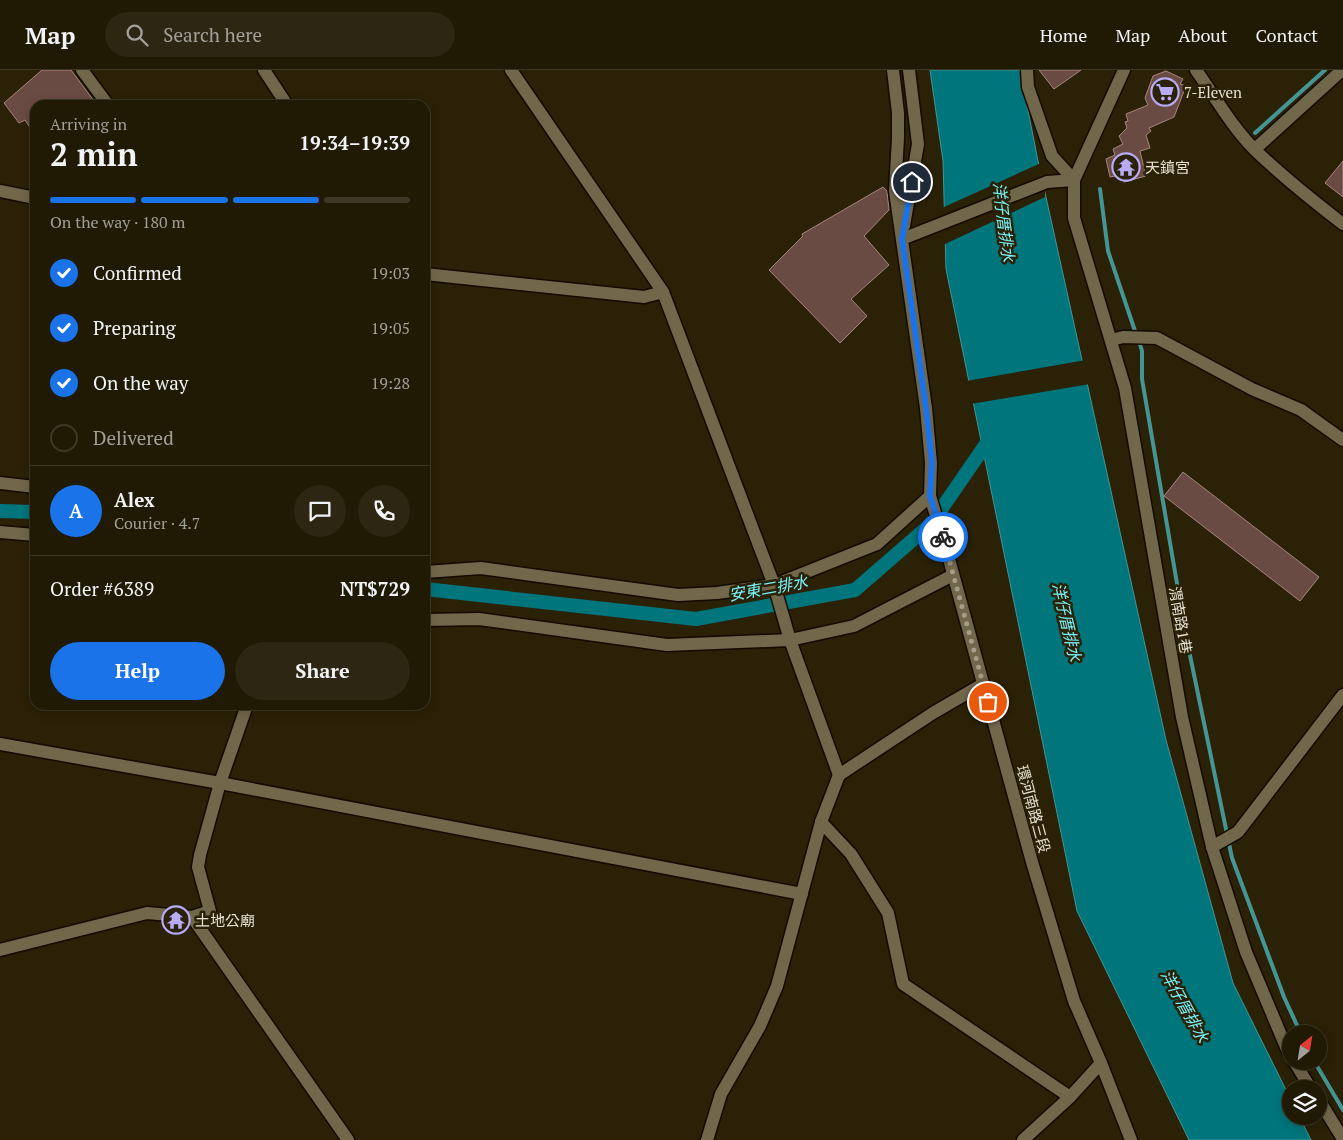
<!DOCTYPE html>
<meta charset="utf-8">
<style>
body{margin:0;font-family:"PT Serif","Noto Sans TC",serif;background:#2d2613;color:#f1f3f6;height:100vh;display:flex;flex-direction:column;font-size:19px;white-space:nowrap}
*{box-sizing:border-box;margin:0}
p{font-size:16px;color:#a2a09a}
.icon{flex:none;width:28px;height:28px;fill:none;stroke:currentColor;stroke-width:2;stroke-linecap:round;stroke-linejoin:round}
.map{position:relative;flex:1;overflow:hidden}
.side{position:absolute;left:30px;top:30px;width:400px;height:610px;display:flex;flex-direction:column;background:#201904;border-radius:15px;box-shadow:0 2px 12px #0003,0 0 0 1px #3d3826}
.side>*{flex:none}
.needle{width:32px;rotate:30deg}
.buttons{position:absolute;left:1282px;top:955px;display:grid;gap:10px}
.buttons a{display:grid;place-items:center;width:45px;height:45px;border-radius:50%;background:#201904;box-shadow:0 2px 12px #0003,0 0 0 1px #3d3826;font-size:25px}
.pin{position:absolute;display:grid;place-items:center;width:42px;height:42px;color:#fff;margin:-21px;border:2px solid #fff;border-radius:50%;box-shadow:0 1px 5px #0007}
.courier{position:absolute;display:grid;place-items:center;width:50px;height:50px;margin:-25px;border:4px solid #1a73e8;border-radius:50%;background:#fff;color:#222;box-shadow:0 1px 6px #0007}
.head em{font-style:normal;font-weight:800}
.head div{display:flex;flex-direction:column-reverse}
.head{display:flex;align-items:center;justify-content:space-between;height:85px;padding:0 20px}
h1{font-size:32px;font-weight:800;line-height:38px}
.bar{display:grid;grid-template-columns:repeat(4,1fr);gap:8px 5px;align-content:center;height:60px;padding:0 20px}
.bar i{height:6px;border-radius:4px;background:#3d3826}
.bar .active{background:#1a73e8}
.bar p{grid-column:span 4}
.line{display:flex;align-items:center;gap:12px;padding:0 20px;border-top:1px solid #3d3826}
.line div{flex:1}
.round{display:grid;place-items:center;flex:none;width:52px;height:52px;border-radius:26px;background:#2d2613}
ol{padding:0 20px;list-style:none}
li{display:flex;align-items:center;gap:15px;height:55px}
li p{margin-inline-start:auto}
li .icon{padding:5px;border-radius:50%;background:#1a73e8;color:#fff;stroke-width:4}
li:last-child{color:#a2a09a}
li i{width:28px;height:28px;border:2px solid #3d3826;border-radius:50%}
.cta{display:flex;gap:10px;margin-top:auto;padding:10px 20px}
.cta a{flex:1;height:58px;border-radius:30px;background:#1a73e8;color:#fff;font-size:20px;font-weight:800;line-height:58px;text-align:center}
.cta a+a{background:#2d2613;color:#f1f3f6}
header{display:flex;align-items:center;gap:30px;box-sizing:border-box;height:70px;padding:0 25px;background:#201904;border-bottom:1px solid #3d3826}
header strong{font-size:24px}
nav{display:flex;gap:28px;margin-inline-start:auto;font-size:18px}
.search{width:350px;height:45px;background:#2d2613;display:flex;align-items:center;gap:12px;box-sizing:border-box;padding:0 18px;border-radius:28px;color:#a2a09a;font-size:19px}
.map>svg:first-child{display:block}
.water{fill:#00757c;stroke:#459595}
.pier{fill:#2a2106}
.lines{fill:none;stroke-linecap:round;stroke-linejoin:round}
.stream{stroke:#459595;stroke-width:4}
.canal{stroke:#00757c;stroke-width:14}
.building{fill:#6a4b44;stroke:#a7857d}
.minor-casing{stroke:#130a00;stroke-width:15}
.minor{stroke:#71674b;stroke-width:12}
.done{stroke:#a49d89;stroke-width:5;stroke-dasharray:0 9}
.route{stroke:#1a73e8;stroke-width:6}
.labels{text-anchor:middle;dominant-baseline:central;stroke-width:5;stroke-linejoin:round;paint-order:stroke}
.poi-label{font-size:15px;fill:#e5e0d0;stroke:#2a2106;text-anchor:start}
.street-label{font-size:15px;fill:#e5e0d0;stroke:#2a2106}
.water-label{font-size:16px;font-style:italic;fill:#79f4fe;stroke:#2a2106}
</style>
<header>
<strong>Map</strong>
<div class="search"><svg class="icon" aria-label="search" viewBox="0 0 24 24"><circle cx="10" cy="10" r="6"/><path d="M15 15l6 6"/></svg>Search here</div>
<nav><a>Home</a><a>Map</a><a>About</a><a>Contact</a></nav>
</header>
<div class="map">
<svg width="1343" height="1070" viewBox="0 0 1343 1070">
<rect width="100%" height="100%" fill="#2a2106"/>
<path class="water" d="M930 0H1020L1038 91 1166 670 1233 913 1291 1030V1046H1299L1311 1070H1189L1077 841 946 199 943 91Z"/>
<g class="pier">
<path d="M1041 93 1045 109V127L943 175 942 138Z"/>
<path d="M1086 290 1090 314 971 334 966 311Z"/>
</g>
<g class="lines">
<g class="stream">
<path d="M1255 63 1325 0"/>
<path d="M1100 119 1108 181 1136 264"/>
<path d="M1139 271 1142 281V309L1186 566 1232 788 1284 927 1301 964"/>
<path d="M1314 991 1343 1040"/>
</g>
<g class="canal">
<path d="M0 441 35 442"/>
<path d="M425 519 696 549 855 520 931 454 993 364"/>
</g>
</g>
<g class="building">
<path d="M42 0H71L97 35H35V65L25 50 19 53 4 33Z"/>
<path d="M1039 0H1081L1054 19Z"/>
<path d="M1166 1 1183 9 1180 14 1186 16 1174 47 1149 58 1151 61 1146 65 1150 78 1140 81 1146 106 1124 112 1122 105 1110 107 1106 89 1115 85 1113 79 1123 74 1119 66 1127 58 1125 52 1128 51 1126 44 1148 35 1145 28 1153 6Z"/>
<path d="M1343 91V127L1325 113Z"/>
<path d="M883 117 887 121 889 140 864 166 889 195 851 229 867 246 840 273 769 200 803 166 802 164Z"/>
<path d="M1183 402 1319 507 1300 531 1164 426Z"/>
</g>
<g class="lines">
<g class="minor-casing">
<g id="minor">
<path d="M82 0 108 35"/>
<path d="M264 0 287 35"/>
<path d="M511 0 663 222 774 515 790 570 839 705"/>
<path d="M893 0 898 43V68L895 121 926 338 931 393 930 426 949 489 1032 792 1074 931 1101 993 1131 1070"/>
<path d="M1027 0 1028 17 1052 86 1074 110"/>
<path d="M1124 0 1074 110V148L1125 318 1182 647 1212 777 1246 882 1286 977 1291 986"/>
<path d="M1196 0C1215 27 1232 57 1255 80 1282 106 1313 131 1343 154"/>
<path d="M1255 79 1342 0"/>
<path d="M0 121 35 128"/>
<path d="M904 156 918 74 909 0"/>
<path d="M902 169 1047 112 1074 110"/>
<path d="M425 204 644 227 663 222"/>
<path d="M1111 270 1123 267 1157 268 1252 319 1301 340 1343 370"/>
<path d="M0 413 35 417"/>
<path d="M0 462 35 465"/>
<path d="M425 502 481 498 678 525 717 523 774 515 877 474 930 426"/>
<path d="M425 550 479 549 667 575 790 570 854 556 953 505"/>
<path d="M0 674 220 713 802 824"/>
<path d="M821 752 851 784 888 843 903 914 1070 1027"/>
<path d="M1212 777 1238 762 1343 625"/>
<path d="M192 847 348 1070"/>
<path d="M0 880 147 843 192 847 210 841 198 797 200 785 220 713 247 635"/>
<path d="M1294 991 1311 1019"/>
<path d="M1319 1030 1343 1069"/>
<path d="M707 1070 721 1024 760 956 777 916 821 752 839 705 933 643 983 614"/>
<path d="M1023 1070 1070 1027 1101 993"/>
</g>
</g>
<use href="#minor" class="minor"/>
</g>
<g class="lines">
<path class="done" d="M943 467 988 632"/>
<path class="route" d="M912 112 902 169 926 338 932 393 930 426 943 467"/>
</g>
<defs>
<g id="supermarket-ring" transform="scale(1.4375)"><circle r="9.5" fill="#2a2106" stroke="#b8abf7" stroke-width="1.5"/><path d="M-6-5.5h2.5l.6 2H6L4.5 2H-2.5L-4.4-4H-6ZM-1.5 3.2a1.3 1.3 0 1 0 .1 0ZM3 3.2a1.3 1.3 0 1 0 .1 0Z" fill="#b8abf7"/></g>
<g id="temple-ring" transform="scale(1.4375)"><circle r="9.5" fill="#2a2106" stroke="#b8abf7" stroke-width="1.5"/><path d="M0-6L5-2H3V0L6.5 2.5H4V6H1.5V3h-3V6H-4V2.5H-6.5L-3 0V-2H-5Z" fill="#b8abf7"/></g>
</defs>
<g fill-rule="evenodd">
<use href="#supermarket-ring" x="1165" y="22"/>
<use href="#temple-ring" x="1126" y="97"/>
<use href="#temple-ring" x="176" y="850"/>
</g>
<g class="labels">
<g class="poi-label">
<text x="1184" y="22">7-Eleven</text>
<text x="1145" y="97">天鎮宮</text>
<text x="195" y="850">土地公廟</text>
</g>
<g class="street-label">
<text transform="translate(1181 550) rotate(80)">渭南路1巷</text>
<text transform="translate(1034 739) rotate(75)">環河南路三段</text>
</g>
<g class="water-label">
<text transform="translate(1004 152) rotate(83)">洋仔厝排水</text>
<text transform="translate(768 518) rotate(-10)">安東二排水</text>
<text transform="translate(1067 552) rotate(77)">洋仔厝排水</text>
<text transform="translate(1185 936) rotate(61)">洋仔厝排水</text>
</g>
</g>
</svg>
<div class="buttons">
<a><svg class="needle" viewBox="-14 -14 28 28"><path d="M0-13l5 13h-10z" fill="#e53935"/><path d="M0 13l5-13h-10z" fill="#a2a09a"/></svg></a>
<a><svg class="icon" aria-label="layers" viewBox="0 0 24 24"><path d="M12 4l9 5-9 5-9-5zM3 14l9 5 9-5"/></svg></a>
</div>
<div class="pin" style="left:988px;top:632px;background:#ea580c"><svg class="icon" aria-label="bag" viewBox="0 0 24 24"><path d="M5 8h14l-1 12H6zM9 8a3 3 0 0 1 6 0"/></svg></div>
<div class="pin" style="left:912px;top:112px;background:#1f2937"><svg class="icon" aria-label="home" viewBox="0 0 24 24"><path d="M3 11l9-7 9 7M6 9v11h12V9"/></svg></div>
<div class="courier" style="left:943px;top:467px"><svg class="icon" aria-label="bike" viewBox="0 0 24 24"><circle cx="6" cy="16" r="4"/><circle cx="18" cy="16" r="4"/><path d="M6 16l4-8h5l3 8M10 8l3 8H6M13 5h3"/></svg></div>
<section class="side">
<div class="head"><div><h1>2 min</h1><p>Arriving in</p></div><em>19:34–19:39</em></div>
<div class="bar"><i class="active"></i><i class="active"></i><i class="active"></i><i></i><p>On the way · 180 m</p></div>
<ol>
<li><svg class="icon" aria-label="check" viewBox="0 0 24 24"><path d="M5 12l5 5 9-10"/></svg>Confirmed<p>19:03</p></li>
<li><svg class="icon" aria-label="check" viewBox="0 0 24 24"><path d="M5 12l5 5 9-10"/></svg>Preparing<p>19:05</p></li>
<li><svg class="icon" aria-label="check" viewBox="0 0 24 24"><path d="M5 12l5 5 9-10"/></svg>On the way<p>19:28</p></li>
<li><i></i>Delivered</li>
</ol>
<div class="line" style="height:90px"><b class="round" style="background:#1a73e8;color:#fff">A</b><div><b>Alex</b><p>Courier · 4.7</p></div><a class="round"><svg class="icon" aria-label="chat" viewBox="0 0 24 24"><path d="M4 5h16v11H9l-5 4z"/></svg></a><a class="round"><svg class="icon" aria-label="phone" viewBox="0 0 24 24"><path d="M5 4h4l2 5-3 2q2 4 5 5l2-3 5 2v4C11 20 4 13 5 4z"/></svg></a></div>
<div class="line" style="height:65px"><div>Order #6389</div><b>NT$729</b></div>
<div class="cta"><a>Help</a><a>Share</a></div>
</section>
</div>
